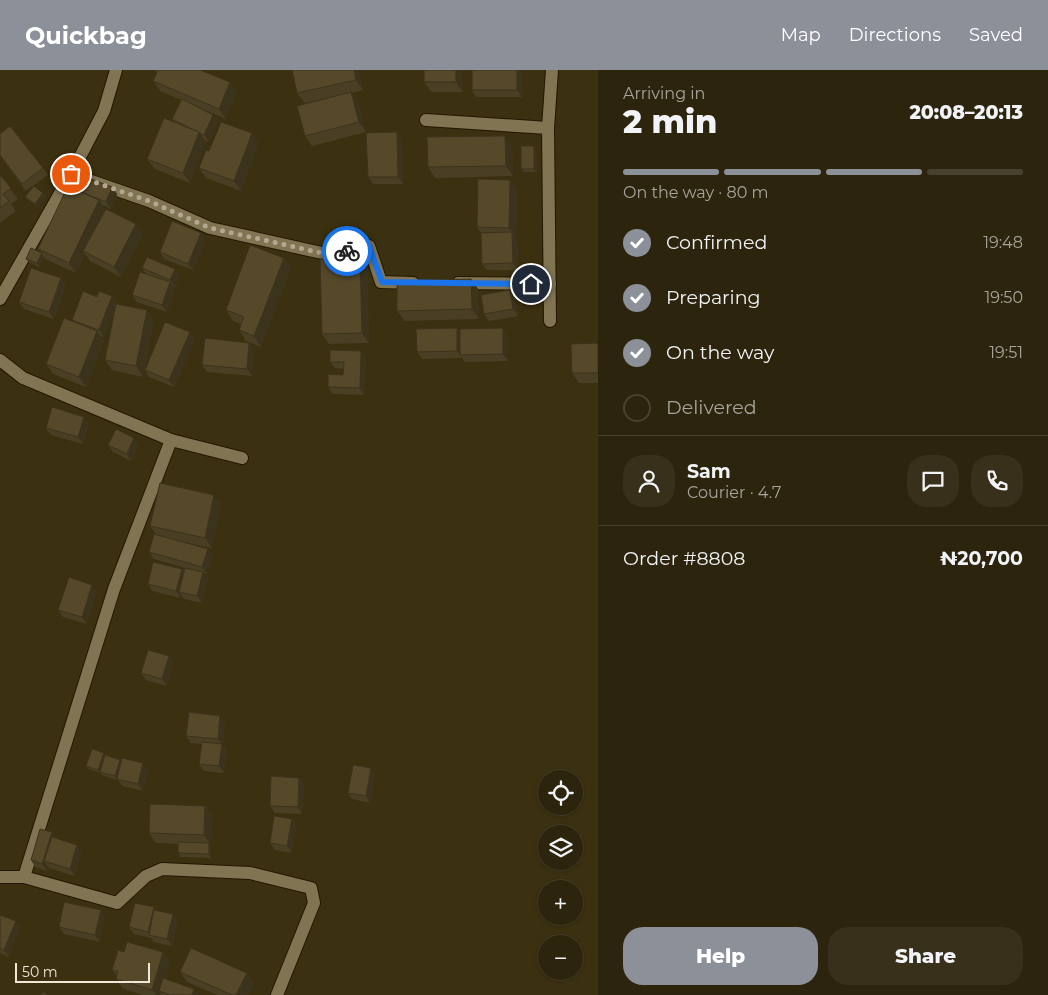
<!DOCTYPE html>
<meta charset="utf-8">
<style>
body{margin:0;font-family:Montserrat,sans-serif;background:#38301a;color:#f1f3f6;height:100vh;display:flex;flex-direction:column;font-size:19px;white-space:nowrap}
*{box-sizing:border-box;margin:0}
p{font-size:16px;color:#a6a49d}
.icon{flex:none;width:28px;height:28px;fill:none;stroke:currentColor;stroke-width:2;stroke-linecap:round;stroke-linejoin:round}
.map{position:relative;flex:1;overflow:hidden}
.sheet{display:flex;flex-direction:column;background:#2c240c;width:450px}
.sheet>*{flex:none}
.buttons{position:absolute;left:538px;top:700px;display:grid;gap:10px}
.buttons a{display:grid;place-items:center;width:45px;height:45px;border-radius:50%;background:#2c240c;box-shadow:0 1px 4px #0004,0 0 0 1px #48412d;font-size:25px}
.scale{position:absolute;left:15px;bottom:12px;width:135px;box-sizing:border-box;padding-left:5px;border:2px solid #efe8d6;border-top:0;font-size:14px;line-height:18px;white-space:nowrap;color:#efe8d6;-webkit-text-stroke:4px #3b3010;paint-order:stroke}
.pin{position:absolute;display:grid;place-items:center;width:42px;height:42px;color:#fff;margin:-21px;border:2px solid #fff;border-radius:50%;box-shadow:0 1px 5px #0007}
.courier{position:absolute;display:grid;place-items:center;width:50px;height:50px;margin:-25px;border:4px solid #1a73e8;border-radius:50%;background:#fff;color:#222;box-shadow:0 1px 6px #0007}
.summary em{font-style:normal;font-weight:800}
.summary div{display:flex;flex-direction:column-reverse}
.summary{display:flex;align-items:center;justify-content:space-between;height:85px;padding:0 25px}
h1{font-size:32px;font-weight:800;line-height:38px}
.bar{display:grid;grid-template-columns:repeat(4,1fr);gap:8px 5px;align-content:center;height:60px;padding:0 25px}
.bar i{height:6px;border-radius:4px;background:#48412d}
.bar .selected{background:#8c9099}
.bar p{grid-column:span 4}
.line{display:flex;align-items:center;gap:12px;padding:0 25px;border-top:1px solid #48412d}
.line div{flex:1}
.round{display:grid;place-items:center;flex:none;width:52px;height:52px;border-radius:20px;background:#38301a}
ol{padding:0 25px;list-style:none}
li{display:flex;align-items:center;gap:15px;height:55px}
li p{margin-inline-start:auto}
li .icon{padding:5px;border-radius:50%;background:#8c9099;color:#fff;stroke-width:4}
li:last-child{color:#a6a49d}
li i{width:28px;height:28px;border:2px solid #48412d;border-radius:50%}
.cta{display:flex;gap:10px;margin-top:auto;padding:10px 25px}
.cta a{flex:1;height:58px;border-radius:20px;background:#8c9099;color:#fff;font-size:20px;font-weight:800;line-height:58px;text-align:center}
.cta a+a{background:#38301a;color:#f1f3f6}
header{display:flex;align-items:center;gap:30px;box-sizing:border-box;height:70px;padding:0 25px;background:#8c9099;color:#fff}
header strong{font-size:24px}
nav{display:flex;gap:28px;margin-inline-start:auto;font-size:18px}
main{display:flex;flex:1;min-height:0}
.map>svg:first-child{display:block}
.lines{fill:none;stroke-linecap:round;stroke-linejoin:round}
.minor-casing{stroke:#221700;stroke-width:14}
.minor{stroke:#807453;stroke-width:12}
.wall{fill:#493f24}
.shaded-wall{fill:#3c331d}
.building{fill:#55492a;stroke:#3c331d}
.done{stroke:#b0a891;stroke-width:5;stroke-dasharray:0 9}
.route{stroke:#1a73e8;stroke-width:6}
</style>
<header>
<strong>Quickbag</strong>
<nav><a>Map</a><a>Directions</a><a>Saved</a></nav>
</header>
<main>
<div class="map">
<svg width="598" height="925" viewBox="0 0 598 925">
<rect width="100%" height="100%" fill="#3b3010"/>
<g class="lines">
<g class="minor-casing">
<g id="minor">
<path d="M426 50 548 58"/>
<path d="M71 104 149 131 210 158 331 185 369 176 381 212 413 213"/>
<path d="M458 213 550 214"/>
<path d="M0 229 71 104 104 41 116 0"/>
<path d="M550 251 548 58 552 0"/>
<path d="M0 290 23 308 171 370 242 388"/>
<path d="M0 807H24L117 833 146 806 162 799 250 803 311 818 314 833 277 925"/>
<path d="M24 807 114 519 171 370"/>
</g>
</g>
<use href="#minor" class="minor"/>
</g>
<g class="wall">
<path d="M155 0H200L237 22 226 49 193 35 213 45 218 52 209 72 205 70 206 72 190 113 155 99 147 89 174 52 172 49 181 30 160 21 153 11 157 3Z"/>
<path d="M358 0 363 20 351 23 358 32 366 62 312 76 305 66 339 25 305 33 297 23Z"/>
<path d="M424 0H462L463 22H431L424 12Z"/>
<path d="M472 0H522V27H476L472 20Z"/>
<path d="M397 62 402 69 403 114H373L368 107Z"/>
<path d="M259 73 241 121 206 108 199 98 209 81Z"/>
<path d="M512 76 513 106 435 108 428 97Z"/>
<path d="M536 79 537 102H524L521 99Z"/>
<path d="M0 86 43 98 48 105 26 121Z"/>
<path d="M0 105 18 129 11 134 16 141 0 153Z"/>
<path d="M510 110 517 120 516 167 517 169 518 200H487L482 194 481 163 477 157Z"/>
<path d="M112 117 117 124 111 139 102 135 105 140 143 164 121 207 90 191 85 184 76 203 45 189 44 187 39 197 29 192 26 189 41 182 38 179 72 118Z"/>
<path d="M46 126 38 137 28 130 25 127Z"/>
<path d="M206 170 193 200 164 189 160 182Z"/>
<path d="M284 188 291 198 261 277 246 271 239 260 241 254 233 251 226 240Z"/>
<path d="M142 198 180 206 175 217 173 216 175 219 167 242 137 232 132 225 146 204Z"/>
<path d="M367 198 369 273 329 274 322 264Z"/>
<path d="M61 208 66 215 54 249 24 239 19 232Z"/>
<path d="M471 209 478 219 479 249 405 251 397 241Z"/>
<path d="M112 226 117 233V234L147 240 154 250 143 307 112 300 105 290 115 238 104 267 100 266 104 271 86 317 53 304 46 294 73 252 72 250 97 227Z"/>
<path d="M515 227 518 246 489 251 484 244Z"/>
<path d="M457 258 460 262 507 265 508 291 465 292 462 287V288L422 289 417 282Z"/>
<path d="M190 262 195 269 174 317 149 307 145 300Z"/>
<path d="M598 273V313H579L572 303Z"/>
<path d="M254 280 252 306 207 302 202 295Z"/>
<path d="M366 288 364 325 333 324 328 317 343 305V299L335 298 330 292Z"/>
<path d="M89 354 83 374 51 365 46 358Z"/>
<path d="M108 375H139L131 391 113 382Z"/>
<path d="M221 435 212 478 184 472 213 486 207 504 203 503 208 509 202 533 184 529 182 526 181 528 152 521 148 514 182 499 184 502 185 498 154 489 149 482 156 464 150 456Z"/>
<path d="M97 521 87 554 63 547 58 540Z"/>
<path d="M169 586 173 593 167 616 146 610 141 603Z"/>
<path d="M225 653 223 675 227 681 224 703 204 701 199 694 202 674 191 673 186 666Z"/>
<path d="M106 686 120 690 121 692 148 700 143 721 122 716 117 709V710L102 705 100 702V703L89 699 86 696Z"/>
<path d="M371 698 375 705 370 733 352 729 348 723Z"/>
<path d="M299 708 304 714 302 744 275 743 270 736Z"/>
<path d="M205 736 212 746 211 775H210L211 776V788L181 787 178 783V774L156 773 149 763Z"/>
<path d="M292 749 296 756 292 783 275 780 270 773Z"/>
<path d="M56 769 82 782 75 806 49 798 48 797 47 801 35 797 31 790Z"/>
<path d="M154 837 157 841 173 844 178 851 172 876 154 872 151 868 134 864 129 857Z"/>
<path d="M0 845 20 858 9 887 0 883Z"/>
<path d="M105 847 100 872 64 864 59 857Z"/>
<path d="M170 892 165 909 194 919 199 925H162L161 924 160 925H143L123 919 116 909 117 906 112 900Z"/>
<path d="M180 902 247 903 254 913 248 925H217L187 912Z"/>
</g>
<g class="shaded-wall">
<path d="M354 0H358L363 20 356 10Z"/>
<path d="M456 0H462L463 22 456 12Z"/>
<path d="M517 0H522V27L517 20Z"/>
<path d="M230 12 237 22 226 49 219 39Z"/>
<path d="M351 22 358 32 366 62 359 52Z"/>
<path d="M213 45 218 52 209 72 204 65Z"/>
<path d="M199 62 206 72 190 113 183 103Z"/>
<path d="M397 62 402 69 403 114 398 107Z"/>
<path d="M252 63 259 73 241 121 234 111Z"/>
<path d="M505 66 512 76 513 106 506 96Z"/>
<path d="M534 76 536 79 537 102 534 99Z"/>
<path d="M510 110 517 120 516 167 517 169 518 200 513 193V163L509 158Z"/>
<path d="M112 117 117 124 111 139 106 132Z"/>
<path d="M43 123 46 126 38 137 35 134Z"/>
<path d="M99 130 106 140 83 181 85 184 76 203 69 193Z"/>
<path d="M136 154 143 164 121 207 114 197Z"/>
<path d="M201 163 206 170 193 200 188 194Z"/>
<path d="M41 183 44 187 39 197 37 193Z"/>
<path d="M284 188 291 198 261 277 254 266Z"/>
<path d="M360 188 367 198 369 273 362 263Z"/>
<path d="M175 199 180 206 175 217 170 210Z"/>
<path d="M61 208 66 215 54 249 49 242Z"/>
<path d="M471 209 478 219 479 249 472 239Z"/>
<path d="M170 212 175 219 167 242 162 235Z"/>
<path d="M510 220 515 227 518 246 513 239Z"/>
<path d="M112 226 117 233 104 267 99 260Z"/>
<path d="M147 240 154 250 143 307 136 296Z"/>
<path d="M457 258 462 265 460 285 462 288 457 281Z"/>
<path d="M503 258 507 265 508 291 503 284Z"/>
<path d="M97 261 104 271 86 317 79 307Z"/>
<path d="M190 262 195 269 174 317 169 310Z"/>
<path d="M249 273 254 280 252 306 247 299Z"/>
<path d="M361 281 366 288 364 325 360 318Z"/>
<path d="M84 347 89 354 83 374 78 367Z"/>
<path d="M134 368 139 375 131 391 127 384Z"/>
<path d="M214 425 221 435 212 478 205 468Z"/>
<path d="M208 479 213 486 207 504 202 497Z"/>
<path d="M182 499 187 506 179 522 182 526 181 528 176 521Z"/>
<path d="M203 502 208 509 202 533 197 526Z"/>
<path d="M92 515 97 521 87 554 82 547Z"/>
<path d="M169 586 173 593 167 616 162 609Z"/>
<path d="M220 646 225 653 223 675 227 681 224 703 219 696 222 675 218 669Z"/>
<path d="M104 683 106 686 100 703 98 700Z"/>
<path d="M120 690 122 694 117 710 115 706Z"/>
<path d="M143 693 148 700 143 721 138 714Z"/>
<path d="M371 698 375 705 370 733 366 726Z"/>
<path d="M299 708 304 714 302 744 298 737Z"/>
<path d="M205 736 212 746 211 775 204 765Z"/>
<path d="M292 749 296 756 292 783 287 776Z"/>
<path d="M52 762 57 769 44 791 48 797 47 801 42 794Z"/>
<path d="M209 773 211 776V788L209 784Z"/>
<path d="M77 775 82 782 75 806 70 799Z"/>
<path d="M154 837 159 844 151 865 148 862Z"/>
<path d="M101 840 105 847 100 872 95 865Z"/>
<path d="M173 844 178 851 172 876 167 869Z"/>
<path d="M16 851 20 858 9 887 4 880Z"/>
<path d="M163 882 170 892 161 922 159 921 161 924 160 925H156L152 920Z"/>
<path d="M247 903 254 913 248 925H236Z"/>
<path d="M194 919 199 925H192Z"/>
</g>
<g class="building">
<path d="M158 0H200L230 12 219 39 153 11Z"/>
<path d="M292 0H354L356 10 297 23Z"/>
<rect x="424" y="0" width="32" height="12"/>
<rect x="472" y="0" width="45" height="20"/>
<path d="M351 22 359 52 305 66 297 36Z"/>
<path d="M182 29 213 45 204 65 172 49Z"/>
<path d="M164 48 199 62 183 103 147 89Z"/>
<path d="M221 52 252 63 234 111 199 98 206 80 209 81Z"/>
<path d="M10 56 43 98 22 114 0 85V64Z"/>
<path d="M397 62 398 107H368L366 63Z"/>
<path d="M505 66 506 96 428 97 427 67Z"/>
<rect x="521" y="76" width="13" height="23"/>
<path d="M78 104 112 117 106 132 72 118Z"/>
<path d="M0 105 11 118 3 124 9 131 0 138Z"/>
<path d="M478 109 510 110 509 158 477 157Z"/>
<path d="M34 116 43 123 35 134 25 127Z"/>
<path d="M68 116 99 130 69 193 38 179Z"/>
<path d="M106 139 136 154 114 197 83 181Z"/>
<path d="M172 151 201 163 188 194 160 182Z"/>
<path d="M512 162 513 193 482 194 481 163Z"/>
<path d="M250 175 284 188 254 266 239 260 244 247 226 240Z"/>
<path d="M31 178 42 183 37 193 26 189Z"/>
<path d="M147 187 175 199 170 210 142 198Z"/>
<path d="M360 188 362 263 322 264 320 189Z"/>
<path d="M31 198 61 208 49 242 19 232Z"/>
<path d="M140 202 170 212 162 235 132 225Z"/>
<path d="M471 209 472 239 397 241V211Z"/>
<path d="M510 220 513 239 484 244 481 225Z"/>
<path d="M83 221 97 227 99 221 112 226 99 260 72 250Z"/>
<path d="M116 234 147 240 136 296 105 290Z"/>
<path d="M64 248 97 261 79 307 46 294Z"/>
<path d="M165 252 190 262 169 310 145 300Z"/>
<path d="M457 258V281L417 282 416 259Z"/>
<path d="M503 258V284L460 285V259Z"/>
<path d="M205 268 249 273 247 299 202 295Z"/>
<path d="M598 273V303H572L571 274Z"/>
<path d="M330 280 361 281 360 318 328 317V304L343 305 344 292H330Z"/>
<path d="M52 337 84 347 78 367 46 358Z"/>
<path d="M116 359 134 368 127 384 108 375Z"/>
<path d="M160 413 214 425 205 468 150 456Z"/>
<path d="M154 464 208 479 202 497 149 482Z"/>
<path d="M153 492 182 499 176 521 148 514Z"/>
<path d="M185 498 203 502 197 526 179 522Z"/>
<path d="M69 507 92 515 82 547 58 540Z"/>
<path d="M148 580 169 586 162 609 141 603Z"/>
<path d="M189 642 220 646 218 669 186 666Z"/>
<path d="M202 672 222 674 219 696 199 694Z"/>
<path d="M92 679 104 683 98 700 86 696Z"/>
<path d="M105 685 120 690 115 706 100 702Z"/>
<path d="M122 688 143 693 138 714 117 709Z"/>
<path d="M353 695 371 698 366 726 348 723Z"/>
<path d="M271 706 299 708 298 737 270 736Z"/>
<path d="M150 734 205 736 204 765 149 763Z"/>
<path d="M274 746 292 749 287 776 270 773Z"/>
<path d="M40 759 52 762 42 794 31 790Z"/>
<path d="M52 767 77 775 70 799 44 791Z"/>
<path d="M178 772 209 773V784L178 783Z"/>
<path d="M64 832 101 840 95 865 59 857Z"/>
<path d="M135 833 154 837 148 862 129 857Z"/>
<path d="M154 840 173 844 167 869 149 865Z"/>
<path d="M0 845 16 851 4 880 0 878Z"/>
<path d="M127 872 163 882 152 920 116 909 118 901 112 900 118 880 124 882Z"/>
<path d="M191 878 247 903 236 925H232L180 902Z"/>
<path d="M163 908 194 919 192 925H170L159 921Z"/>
<path d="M43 922 48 925H41Z"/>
</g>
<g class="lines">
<path class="done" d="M71 104 149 131 210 158 331 185 347 181"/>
<path class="route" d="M347 181 369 176 382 212 531 214"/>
</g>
</svg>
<div class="buttons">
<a><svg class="icon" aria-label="locate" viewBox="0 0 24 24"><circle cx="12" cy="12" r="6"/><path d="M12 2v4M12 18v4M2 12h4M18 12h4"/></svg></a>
<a><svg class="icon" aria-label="layers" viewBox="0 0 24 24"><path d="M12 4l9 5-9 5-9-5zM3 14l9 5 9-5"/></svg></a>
<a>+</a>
<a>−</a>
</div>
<div class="scale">50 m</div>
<div class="pin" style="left:71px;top:104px;background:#ea580c"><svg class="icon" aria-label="bag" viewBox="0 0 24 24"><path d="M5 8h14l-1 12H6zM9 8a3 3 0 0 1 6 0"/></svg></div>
<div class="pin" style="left:531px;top:214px;background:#1f2937"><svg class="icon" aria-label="home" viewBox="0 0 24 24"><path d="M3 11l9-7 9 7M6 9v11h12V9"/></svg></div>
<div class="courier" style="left:347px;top:181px"><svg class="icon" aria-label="bike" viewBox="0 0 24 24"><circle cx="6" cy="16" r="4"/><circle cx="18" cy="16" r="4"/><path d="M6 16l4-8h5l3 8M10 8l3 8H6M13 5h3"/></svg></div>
</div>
<section class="sheet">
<div class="summary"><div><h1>2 min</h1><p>Arriving in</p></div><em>20:08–20:13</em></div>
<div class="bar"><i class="selected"></i><i class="selected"></i><i class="selected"></i><i></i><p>On the way · 80 m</p></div>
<ol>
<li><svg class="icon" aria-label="check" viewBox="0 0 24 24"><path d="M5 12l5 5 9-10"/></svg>Confirmed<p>19:48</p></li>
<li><svg class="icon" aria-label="check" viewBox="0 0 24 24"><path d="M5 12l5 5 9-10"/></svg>Preparing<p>19:50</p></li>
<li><svg class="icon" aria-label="check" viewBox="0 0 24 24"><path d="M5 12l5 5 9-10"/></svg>On the way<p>19:51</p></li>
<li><i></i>Delivered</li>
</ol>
<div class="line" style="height:90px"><a class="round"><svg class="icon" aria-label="person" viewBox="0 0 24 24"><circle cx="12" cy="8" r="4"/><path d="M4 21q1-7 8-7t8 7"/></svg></a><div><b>Sam</b><p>Courier · 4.7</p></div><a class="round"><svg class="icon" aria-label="chat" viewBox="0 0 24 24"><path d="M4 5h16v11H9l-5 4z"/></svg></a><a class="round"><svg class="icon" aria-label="phone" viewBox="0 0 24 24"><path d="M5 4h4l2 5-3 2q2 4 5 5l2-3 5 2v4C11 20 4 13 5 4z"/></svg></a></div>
<div class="line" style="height:65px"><div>Order #8808</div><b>₦20,700</b></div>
<div class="cta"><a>Help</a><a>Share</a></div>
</section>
</main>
